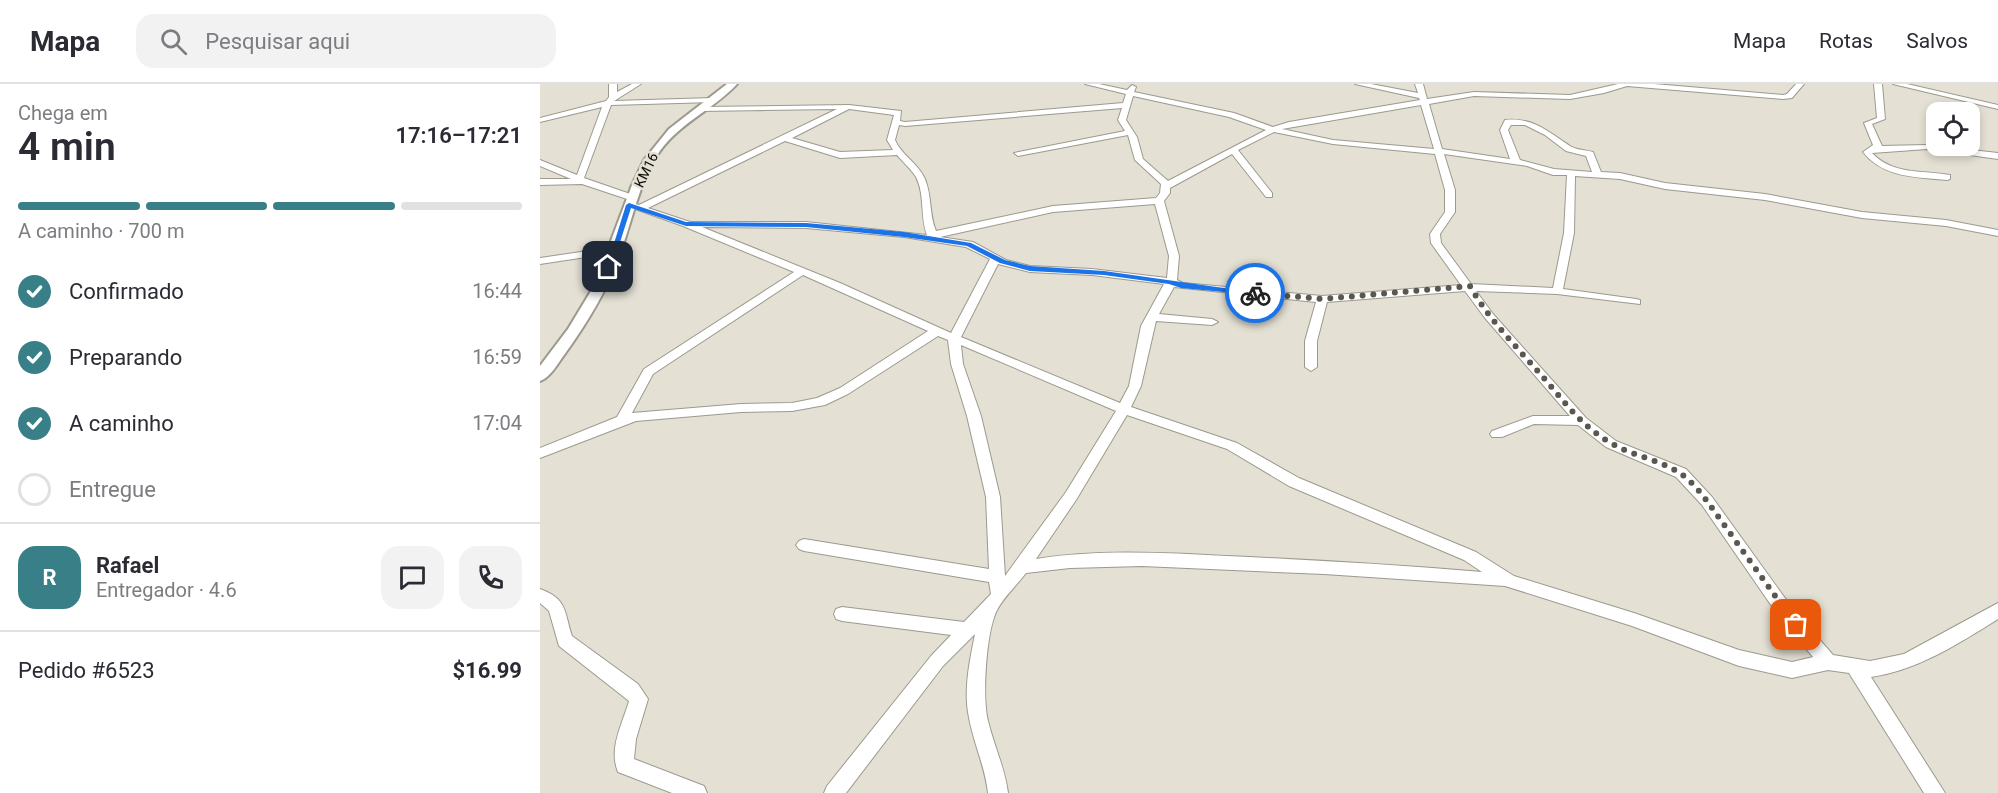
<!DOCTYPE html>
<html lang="pt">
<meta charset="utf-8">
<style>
body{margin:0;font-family:Roboto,sans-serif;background:#f2f2f3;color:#2b2b33;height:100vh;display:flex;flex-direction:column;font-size:22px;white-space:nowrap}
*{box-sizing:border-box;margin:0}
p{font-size:20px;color:#7c7c81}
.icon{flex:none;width:33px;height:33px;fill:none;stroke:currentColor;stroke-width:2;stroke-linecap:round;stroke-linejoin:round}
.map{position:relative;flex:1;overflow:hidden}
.side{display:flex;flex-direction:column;background:#fff;width:540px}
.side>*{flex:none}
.buttons{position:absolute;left:1386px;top:18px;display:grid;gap:12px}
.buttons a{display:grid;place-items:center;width:54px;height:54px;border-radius:12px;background:#fff;box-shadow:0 3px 9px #0003;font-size:30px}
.pin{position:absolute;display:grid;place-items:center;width:51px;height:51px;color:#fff;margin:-26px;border-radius:12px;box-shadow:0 3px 9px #0006}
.courier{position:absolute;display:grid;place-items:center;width:60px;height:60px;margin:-30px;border:4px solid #1a73e8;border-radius:50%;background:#fff;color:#222;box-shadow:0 2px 8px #0007}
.head em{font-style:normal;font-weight:600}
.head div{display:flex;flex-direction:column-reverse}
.head{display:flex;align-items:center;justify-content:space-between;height:102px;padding:0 18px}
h1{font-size:39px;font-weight:600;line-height:45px}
.bar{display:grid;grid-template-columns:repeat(4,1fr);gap:9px 6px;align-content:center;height:72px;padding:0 18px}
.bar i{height:8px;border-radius:4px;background:#e1e1e2}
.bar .on{background:#387f87}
.bar p{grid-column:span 4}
.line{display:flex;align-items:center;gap:15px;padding:0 18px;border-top:2px solid #e1e1e2}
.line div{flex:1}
.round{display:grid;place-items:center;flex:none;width:63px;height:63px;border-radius:18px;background:#f2f2f3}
ol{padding:0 18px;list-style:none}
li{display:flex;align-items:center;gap:18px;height:66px}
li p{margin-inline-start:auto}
li .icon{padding:6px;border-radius:50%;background:#387f87;color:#fff;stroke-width:4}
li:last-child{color:#7c7c81}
li i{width:33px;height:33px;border:3px solid #e1e1e2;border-radius:50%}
header{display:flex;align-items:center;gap:36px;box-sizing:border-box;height:84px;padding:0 30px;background:#fff;border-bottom:2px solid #e1e1e2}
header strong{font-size:28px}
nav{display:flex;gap:33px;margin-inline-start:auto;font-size:21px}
.search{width:420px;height:54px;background:#f2f2f3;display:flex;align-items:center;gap:15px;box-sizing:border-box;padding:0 21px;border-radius:18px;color:#7c7c81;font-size:22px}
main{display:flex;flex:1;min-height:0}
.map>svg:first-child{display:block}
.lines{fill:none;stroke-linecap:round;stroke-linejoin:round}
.minor-casing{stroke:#9c998d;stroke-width:2}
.tertiary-casing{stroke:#9c998d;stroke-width:4}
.minor{fill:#fff;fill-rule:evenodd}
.tertiary{fill:#fff;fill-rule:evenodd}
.route{fill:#1a73e8}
.done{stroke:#595750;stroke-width:6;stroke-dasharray:0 10.8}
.labels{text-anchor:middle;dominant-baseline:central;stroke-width:5;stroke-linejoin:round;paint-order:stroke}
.far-street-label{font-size:14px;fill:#0e0d09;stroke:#e4e0d4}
</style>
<header>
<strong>Mapa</strong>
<div class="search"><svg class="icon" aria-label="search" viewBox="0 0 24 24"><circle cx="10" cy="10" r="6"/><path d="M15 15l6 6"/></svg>Pesquisar aqui</div>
<nav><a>Mapa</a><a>Rotas</a><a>Salvos</a></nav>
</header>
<main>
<section class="side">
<div class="head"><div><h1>4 min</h1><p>Chega em</p></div><em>17:16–17:21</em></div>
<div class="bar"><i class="on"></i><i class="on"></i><i class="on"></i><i></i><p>A caminho · 700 m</p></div>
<ol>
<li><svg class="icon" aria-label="check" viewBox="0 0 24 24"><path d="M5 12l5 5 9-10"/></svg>Confirmado<p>16:44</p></li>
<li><svg class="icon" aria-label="check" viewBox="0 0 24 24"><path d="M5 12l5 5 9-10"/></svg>Preparando<p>16:59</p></li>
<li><svg class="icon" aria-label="check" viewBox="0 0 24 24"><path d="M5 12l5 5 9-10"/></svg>A caminho<p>17:04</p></li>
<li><i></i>Entregue</li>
</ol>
<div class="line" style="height:108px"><b class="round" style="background:#387f87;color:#fff">R</b><div><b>Rafael</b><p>Entregador · 4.6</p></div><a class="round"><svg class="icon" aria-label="chat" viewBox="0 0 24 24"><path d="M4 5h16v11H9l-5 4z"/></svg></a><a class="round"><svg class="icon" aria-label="phone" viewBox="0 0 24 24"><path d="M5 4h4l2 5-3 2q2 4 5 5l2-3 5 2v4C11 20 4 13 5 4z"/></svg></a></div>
<div class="line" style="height:78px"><div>Pedido #6523</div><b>$16.99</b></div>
</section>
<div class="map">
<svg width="1458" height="709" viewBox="0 0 1458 709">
<rect width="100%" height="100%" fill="#e4e0d4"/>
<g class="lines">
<g class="minor-casing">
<g id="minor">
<path d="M69 0H77V8L92 0H101L74 17 173 14 177 16 173 18 71 21 44 94 96 112V116H90L42 100 0 101V95H31L0 82V76L37 91 62 23 0 38V34L66 17 69 13Z"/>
<path d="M545 0H559L587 6 592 1 596 3 594 8 694 29 733 43 749 38 880 16 879 14 815 0H831L878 9 875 0H883L887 15 934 8 1030 11 1078 0H1114L1243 11 1247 10 1256 0H1264L1252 14 1243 15 1087 2 1064 9 1030 15 934 12 889 20 902 65 970 75 960 46 965 36C994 33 1008 48 1030 62 1036 66 1046 66 1053 68L1061 88 1080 89 1125 99 1225 110 1322 128 1406 136 1458 146V152L1406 142 1322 134 1225 116 1125 105 1080 95 1035 92 1034 149 1023 205 1096 215 1100 216V220L1017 210 936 207 953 230 1046 334 1076 357 1146 385 1172 413 1252 524 1293 571 1330 577 1364 570 1458 519V535C1418 560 1378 586 1331 593L1405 709H1384L1309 589 1288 586 1252 594 1199 582 1092 542 965 502 784 490 602 482 530 484 486 489C477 501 464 513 457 526 446 548 442 613 448 637 454 662 465 684 468 709H448C445 681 432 656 428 628 424 603 430 575 435 550L403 582 306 709H284L287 702 391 572 411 551 302 537 296 535 294 530 296 525 302 523 424 538 451 510 449 498 264 467 259 465 256 461 259 457 264 455 449 485 446 413 427 332 411 280 408 256 398 252 308 310 285 321 252 327 201 328 96 337 0 374V364L77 333 104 285 254 188 143 142 84 121 89 118 99 121 297 25 162 27 158 25 159 23 309 21 361 27 360 37 365 38 583 19 586 10ZM593 12 689 33 726 46 628 97 603 75 597 53 586 36ZM881 21 894 65 793 56 742 45ZM582 24 578 36 585 47 474 69 478 72 588 51 595 76 621 100 620 109 616 114 513 122 396 147C389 131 392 112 385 95 379 80 361 71 355 56L359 41 365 42ZM309 25 354 31 347 56 353 66 300 68 252 54ZM971 41H985L1005 51 1026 67 1046 72 1052 88 1014 85 980 76 968 46ZM734 48 793 60 895 70 905 106V128L890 150 891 159 921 201 782 212 643 199 637 196 639 172 624 117 630 109V104L692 70 726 113H732V109L698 66ZM245 57 300 74 357 71C363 78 371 85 376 93 385 110 380 133 387 151L266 138H150L108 124ZM904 70 987 82 1013 91H1027L1024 149 1013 204 931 200 901 159 900 150 915 128V106ZM615 120 629 172 627 194 552 185 490 182 466 176 433 158 400 153 513 128ZM162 143 266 144 364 153 426 163 450 175 411 249 300 199ZM458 180 490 188 552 191 624 200 601 242 589 302 580 319 421 253ZM263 191 388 247 300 304 277 314 252 319 201 320 92 329 113 290ZM634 203 776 218 765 257V283L771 287 777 283V257L787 218 925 207 945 234 1030 332H993L952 347 950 350 952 353H962L994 340 1038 341 1066 363 1136 393 1162 421 1240 534 1273 573 1252 578 1199 566 1094 529 974 492 936 468 759 394 697 359 591 323 601 302 616 237 672 241 678 238 672 235 619 230ZM421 261 576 327 526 408 465 492 460 413 441 332 423 280ZM587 331 687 365 749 402 924 476 942 488C857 481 772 476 687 472 624 469 558 465 496 475L536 416Z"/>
<path d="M1334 0H1342L1345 35 1332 40 1342 62 1387 61 1458 69V75L1387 65 1332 69C1352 91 1383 86 1410 91V95L1407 96C1377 93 1343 94 1323 68L1333 61 1324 39 1337 34Z"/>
<path d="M1353 0H1367L1458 21V25Z"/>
<path d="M75 163 80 166 79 168 0 180V174Z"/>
<path d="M0 505C28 515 24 528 32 552L98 600 108 615 96 655 94 675 164 702 167 709H132L78 688C68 664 83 639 89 617L19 562 9 527 0 519Z"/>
</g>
</g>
<g class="tertiary-casing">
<path id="tertiary" d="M187 0H197C172 27 136 40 116 73 99 101 92 136 81 167 68 205 48 238 24 271 18 279 10 294 0 297V282L28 245 54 202 92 101 104 76 129 45Z"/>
</g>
<use href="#minor" class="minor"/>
<use href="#tertiary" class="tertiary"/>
</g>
<path class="route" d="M89 119 146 138 266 139 364 148 431 159 465 176 490 182 564 187 719 209 715 211 641 204 629 200 564 191 490 187 460 179 427 162 364 153 266 143 146 142 91 124 72 183 66 185 86 121Z"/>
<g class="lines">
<path class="done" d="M715 209 782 215 930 202C949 236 977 263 1002 292 1023 316 1042 343 1071 359 1092 372 1118 375 1138 388 1150 395 1159 407 1167 417L1256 541"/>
</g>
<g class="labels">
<g class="far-street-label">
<text transform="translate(106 86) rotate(-64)">KM16</text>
</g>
</g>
</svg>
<div class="buttons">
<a><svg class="icon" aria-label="locate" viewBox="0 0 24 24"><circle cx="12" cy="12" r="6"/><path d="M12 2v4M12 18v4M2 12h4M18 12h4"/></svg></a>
</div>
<div class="pin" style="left:1256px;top:541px;background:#ea580c"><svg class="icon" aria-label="bag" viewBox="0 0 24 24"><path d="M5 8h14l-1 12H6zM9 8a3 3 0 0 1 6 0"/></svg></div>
<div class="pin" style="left:68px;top:183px;background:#1f2937"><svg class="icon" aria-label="home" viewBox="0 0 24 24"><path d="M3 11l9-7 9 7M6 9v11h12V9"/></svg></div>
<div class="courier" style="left:715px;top:209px"><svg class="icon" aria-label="bike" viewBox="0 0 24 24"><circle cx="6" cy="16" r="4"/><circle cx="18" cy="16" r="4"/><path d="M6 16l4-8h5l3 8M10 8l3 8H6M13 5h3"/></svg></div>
</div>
</main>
